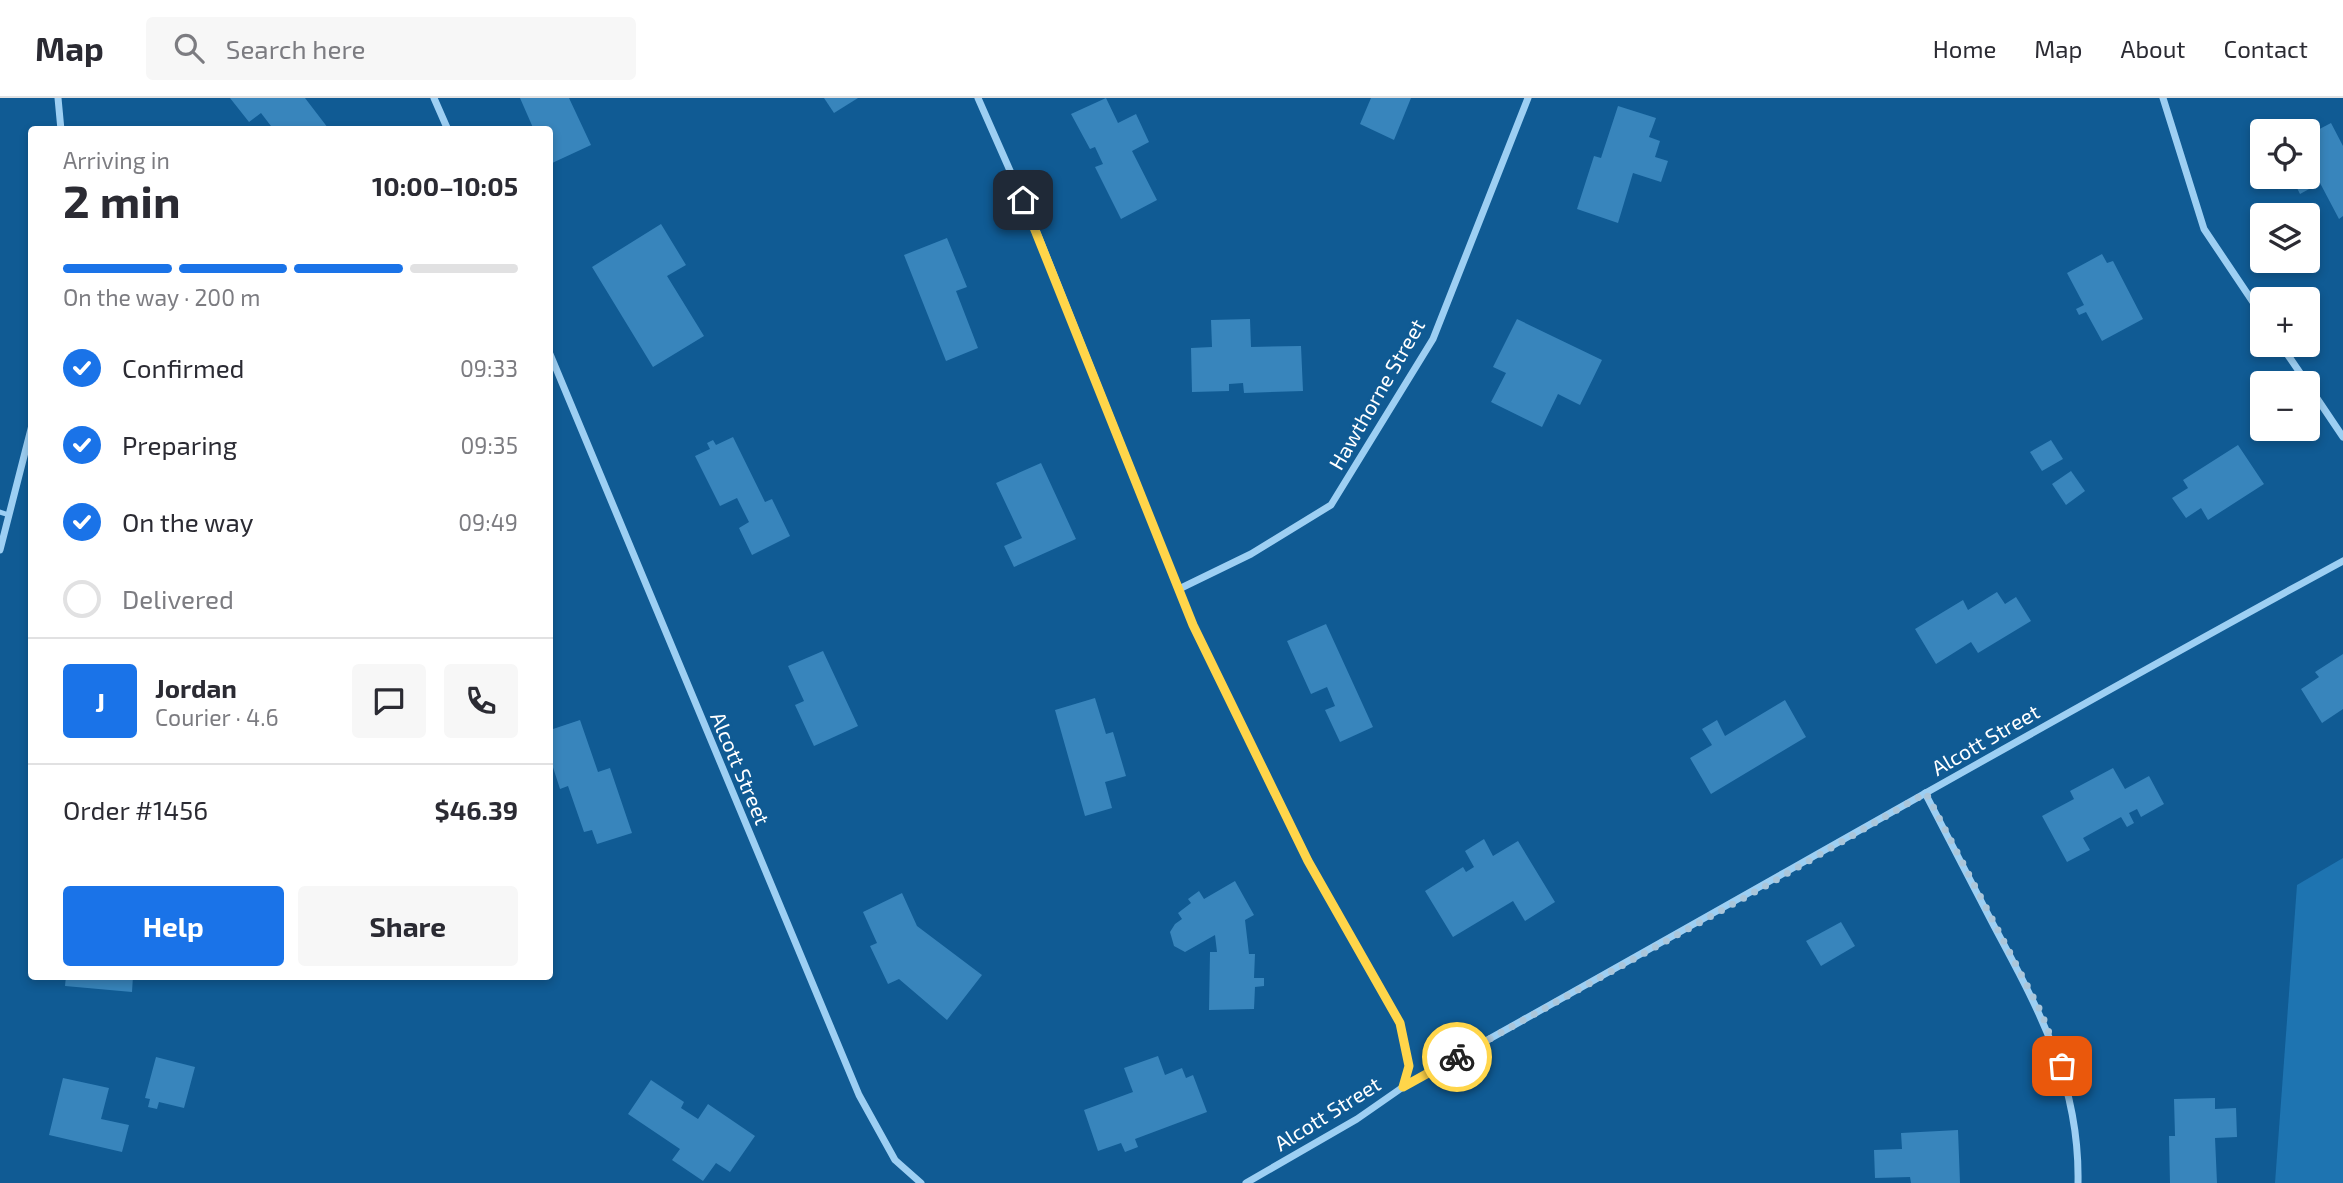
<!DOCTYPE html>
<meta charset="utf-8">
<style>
body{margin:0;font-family:"Exo 2",sans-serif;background:#f7f7f7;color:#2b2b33;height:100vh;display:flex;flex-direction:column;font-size:26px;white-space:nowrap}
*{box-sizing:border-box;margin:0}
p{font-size:23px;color:#7c7c81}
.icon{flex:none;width:38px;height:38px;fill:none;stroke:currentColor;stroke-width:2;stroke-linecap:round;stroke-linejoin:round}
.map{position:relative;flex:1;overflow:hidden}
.drawer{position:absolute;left:28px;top:28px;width:525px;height:854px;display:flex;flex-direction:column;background:#fff;border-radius:7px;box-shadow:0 4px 10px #0003}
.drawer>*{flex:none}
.tools{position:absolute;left:2250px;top:21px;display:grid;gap:14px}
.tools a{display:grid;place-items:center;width:70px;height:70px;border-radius:7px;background:#fff;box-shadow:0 4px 10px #0003;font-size:35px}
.pin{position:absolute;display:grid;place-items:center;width:60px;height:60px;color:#fff;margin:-30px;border-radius:14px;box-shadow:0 4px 10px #0006}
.courier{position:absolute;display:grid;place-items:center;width:70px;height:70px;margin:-35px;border:5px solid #ffd54a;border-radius:50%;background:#fff;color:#222;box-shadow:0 2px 9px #0007}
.summary em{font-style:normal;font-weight:700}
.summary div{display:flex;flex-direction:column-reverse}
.summary{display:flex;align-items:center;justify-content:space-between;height:119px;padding:0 35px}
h1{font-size:46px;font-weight:700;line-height:52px}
.bar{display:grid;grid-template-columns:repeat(4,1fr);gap:10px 7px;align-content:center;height:84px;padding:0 35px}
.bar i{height:9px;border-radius:5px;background:#e1e1e2}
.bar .on{background:#1a73e8}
.bar p{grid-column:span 4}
.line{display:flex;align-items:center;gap:18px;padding:0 35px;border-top:2px solid #e1e1e2}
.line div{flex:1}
.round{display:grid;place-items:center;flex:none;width:74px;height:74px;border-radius:7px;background:#f7f7f7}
ol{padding:0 35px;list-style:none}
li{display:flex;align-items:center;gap:21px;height:77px}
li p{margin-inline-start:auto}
li .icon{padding:7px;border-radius:50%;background:#1a73e8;color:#fff;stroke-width:4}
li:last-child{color:#7c7c81}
li i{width:38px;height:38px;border:4px solid #e1e1e2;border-radius:50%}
.action{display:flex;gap:14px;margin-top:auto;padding:14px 35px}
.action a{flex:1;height:80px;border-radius:7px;background:#1a73e8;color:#fff;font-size:28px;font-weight:700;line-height:80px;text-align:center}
.action a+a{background:#f7f7f7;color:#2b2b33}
header{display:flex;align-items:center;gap:42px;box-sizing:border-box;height:98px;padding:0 35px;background:#fff;border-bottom:2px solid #e1e1e2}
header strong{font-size:33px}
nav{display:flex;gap:38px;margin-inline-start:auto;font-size:24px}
.search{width:490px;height:63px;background:#f7f7f7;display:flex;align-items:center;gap:18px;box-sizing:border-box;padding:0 24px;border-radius:7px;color:#7c7c81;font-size:26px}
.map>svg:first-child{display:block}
.green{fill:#1e74b1}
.building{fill:#3885bc}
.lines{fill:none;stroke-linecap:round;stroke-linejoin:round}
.service{stroke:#9dcff3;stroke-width:5}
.minor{stroke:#9dcff3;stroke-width:7}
.done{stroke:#abc6da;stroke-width:7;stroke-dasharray:0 12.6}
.route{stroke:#ffd54a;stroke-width:9}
.labels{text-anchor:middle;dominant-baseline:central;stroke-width:5;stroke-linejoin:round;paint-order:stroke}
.street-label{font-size:21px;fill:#fff;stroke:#105b94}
</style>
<header>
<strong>Map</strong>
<div class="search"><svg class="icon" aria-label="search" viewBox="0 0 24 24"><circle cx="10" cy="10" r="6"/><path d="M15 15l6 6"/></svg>Search here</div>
<nav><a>Home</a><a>Map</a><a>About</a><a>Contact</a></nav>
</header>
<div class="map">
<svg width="2343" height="1085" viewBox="0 0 2343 1085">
<rect width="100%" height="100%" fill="#105b94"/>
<path class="green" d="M2343 760V1085H2275L2297 787Z"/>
<g class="building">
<path d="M230 0H305L328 30 274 32 261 15 249 24Z"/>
<path d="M520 0H569L591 47 550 66V32H534Z"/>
<path d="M824 0H858L834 15Z"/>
<path d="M1106 0 1118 25 1136 16 1149 44 1132 53 1157 102 1121 121 1095 69 1103 66 1095 49 1090 51 1071 16Z"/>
<path d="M1371 0H1411L1394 42 1360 26Z"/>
<path d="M1618 8 1656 20 1649 39 1660 43 1655 59 1668 63 1661 84 1633 75 1618 125 1577 111 1594 58 1601 60Z"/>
<path d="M2331 25 2343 48V118L2339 121 2320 85 2300 96 2296 88 2305 84 2303 79H2308V37Z"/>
<path d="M661 126 686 167 667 178 704 238 653 269 592 169Z"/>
<path d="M947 140 967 189 956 193 978 250 946 263 904 157Z"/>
<path d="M2102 156 2107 165 2113 163 2143 221 2102 243 2086 214 2079 217 2076 211 2084 207 2067 175Z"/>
<path d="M1250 221 1251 249 1301 248 1303 293 1244 295 1243 285 1229 286V293L1192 294 1191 250 1212 249 1211 222Z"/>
<path d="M1517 221 1602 262 1580 307 1558 296 1542 329 1491 304 1506 275 1493 269Z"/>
<path d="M733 339 765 404 772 401 790 438 752 457 739 430 749 424 737 400 720 408 695 358 710 351 707 345 713 342 716 347Z"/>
<path d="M2051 342 2063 361 2042 373 2030 354Z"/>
<path d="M2238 347 2264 386 2208 422 2201 410 2186 420 2172 400 2188 390 2183 382Z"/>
<path d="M1041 365 1076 441 1014 469 1004 448 1022 440 996 385Z"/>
<path d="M2071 373 2085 393 2066 407 2052 386Z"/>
<path d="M1997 494 2005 506 2016 499 2031 523 1978 555 1971 544 1936 566 1915 531 1963 502 1968 512Z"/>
<path d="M1326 526 1373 629 1340 644 1325 612 1335 608 1327 589 1311 596 1287 543Z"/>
<path d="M823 553 858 628 814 648 795 607 804 603 788 568Z"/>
<path d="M2343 556V611L2322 625 2301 591 2319 579 2315 574Z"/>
<path d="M1095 600 1106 636 1113 634 1126 678 1105 684 1112 710 1085 718 1055 612Z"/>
<path d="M1785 602 1806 639 1711 696 1690 660 1712 647 1702 631 1717 622 1725 638Z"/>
<path d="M580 622 598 674 610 670 632 735 597 746 592 732 584 734 568 688 560 691 550 660V632Z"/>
<path d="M2113 670 2125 691 2149 678 2164 706 2141 719 2137 711 2129 715 2134 725 2127 729 2121 719 2083 740 2090 752 2067 764 2042 718 2074 701 2070 693Z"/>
<path d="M1484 741 1493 758 1518 743 1555 804 1525 823 1513 803 1453 839 1425 793 1463 769 1466 774 1474 769 1465 753Z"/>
<path d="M1235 783 1254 817 1245 822 1249 856H1255L1254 880H1264V888L1255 889 1254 911 1209 912 1210 854H1217L1215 837 1185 854 1174 848 1170 834 1175 826 1182 821 1178 815 1191 805 1188 801 1199 793 1204 801Z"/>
<path d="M902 795 917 828 982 877 947 922 899 881 888 886 870 848 877 845 863 814Z"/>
<path d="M1841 824 1855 848 1821 868 1806 843Z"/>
<path d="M66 878H133L132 894 65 888Z"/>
<path d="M1158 958 1165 977 1182 970 1186 980 1193 977 1207 1014 1135 1041 1138 1049 1125 1054 1121 1045 1098 1053 1084 1012 1133 994 1124 970Z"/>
<path d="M156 959 195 969 184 1010 159 1004 157 1011 148 1009 150 1001 145 1000Z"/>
<path d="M63 980 109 990 101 1021 129 1027 122 1054 49 1037Z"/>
<path d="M651 982 684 1004 681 1010 698 1021 708 1006 755 1038 730 1074 716 1065 703 1083 672 1062 680 1051 628 1016Z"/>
<path d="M2215 1000V1011L2236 1010 2237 1039 2215 1040 2217 1085H2170L2169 1038H2175L2174 1001Z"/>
<path d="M1958 1032 1960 1085H1911L1910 1079 1875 1080 1874 1052 1902 1051 1901 1035Z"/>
</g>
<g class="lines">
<path class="service" d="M0 414 9 417"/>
<g class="minor">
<path d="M58 0 61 32"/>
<path d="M434 0 448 32"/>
<path d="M978 0 1034 127 1193 527 1308 763 1400 925 1409 968 1403 989"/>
<path d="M2163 0 2204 131 2263 219"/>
<path d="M2281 247 2307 285"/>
<path d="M550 256 859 997 895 1062 921 1085"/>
<path d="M2308 287 2343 339"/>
<path d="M0 452 32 327"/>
<path d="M1179 491 1251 456 1331 407 1433 241 1528 0"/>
<path d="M1925 695C1948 739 1971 784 1994 828 2039 912 2080 986 2078 1085"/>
<path d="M1246 1085 1357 1021 1403 989C1717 815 2028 634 2343 463"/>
</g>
</g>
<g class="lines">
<path class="done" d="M1457 959 1762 790 1926 695 2041 914 2062 968"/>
<path class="route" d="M1023 102 1193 527 1308 763 1400 925 1409 968 1403 989 1457 959"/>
</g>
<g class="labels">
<g class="street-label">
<text transform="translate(1376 296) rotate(-60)">Hawthorne Street</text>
<text transform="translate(1985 641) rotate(-30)">Alcott Street</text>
<text transform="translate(741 670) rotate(67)">Alcott Street</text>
<text transform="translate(1327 1015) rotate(-32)">Alcott Street</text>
</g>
</g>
</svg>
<div class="tools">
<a><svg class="icon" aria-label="locate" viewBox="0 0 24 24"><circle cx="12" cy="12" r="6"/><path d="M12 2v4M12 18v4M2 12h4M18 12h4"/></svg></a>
<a><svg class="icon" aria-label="layers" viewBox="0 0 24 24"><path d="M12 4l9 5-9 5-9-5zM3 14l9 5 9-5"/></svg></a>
<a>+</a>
<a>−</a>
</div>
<div class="pin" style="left:2062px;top:968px;background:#ea580c"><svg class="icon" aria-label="bag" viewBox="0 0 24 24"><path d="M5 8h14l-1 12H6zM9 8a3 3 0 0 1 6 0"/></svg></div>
<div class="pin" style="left:1023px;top:102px;background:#1f2937"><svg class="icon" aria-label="home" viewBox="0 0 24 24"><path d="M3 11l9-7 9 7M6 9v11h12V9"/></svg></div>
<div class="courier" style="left:1457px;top:959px"><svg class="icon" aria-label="bike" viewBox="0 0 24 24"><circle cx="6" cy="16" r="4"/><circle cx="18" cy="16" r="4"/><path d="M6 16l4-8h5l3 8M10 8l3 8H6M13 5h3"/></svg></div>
<section class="drawer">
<div class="summary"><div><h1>2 min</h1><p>Arriving in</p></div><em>10:00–10:05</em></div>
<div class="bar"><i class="on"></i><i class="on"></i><i class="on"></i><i></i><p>On the way · 200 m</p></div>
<ol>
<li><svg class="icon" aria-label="check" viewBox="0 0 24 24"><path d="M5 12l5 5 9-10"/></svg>Confirmed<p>09:33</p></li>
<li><svg class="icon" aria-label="check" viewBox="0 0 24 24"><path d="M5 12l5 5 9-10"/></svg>Preparing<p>09:35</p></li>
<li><svg class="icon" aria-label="check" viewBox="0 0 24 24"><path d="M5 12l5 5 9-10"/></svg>On the way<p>09:49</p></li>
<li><i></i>Delivered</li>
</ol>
<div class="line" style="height:126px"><b class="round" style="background:#1a73e8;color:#fff">J</b><div><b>Jordan</b><p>Courier · 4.6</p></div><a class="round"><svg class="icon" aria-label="chat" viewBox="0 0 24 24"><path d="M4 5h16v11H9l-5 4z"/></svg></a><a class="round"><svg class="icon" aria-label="phone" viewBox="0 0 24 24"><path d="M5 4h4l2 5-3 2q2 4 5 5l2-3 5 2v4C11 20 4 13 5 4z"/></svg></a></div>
<div class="line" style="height:91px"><div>Order #1456</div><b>$46.39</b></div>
<div class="action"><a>Help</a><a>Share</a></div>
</section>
</div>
